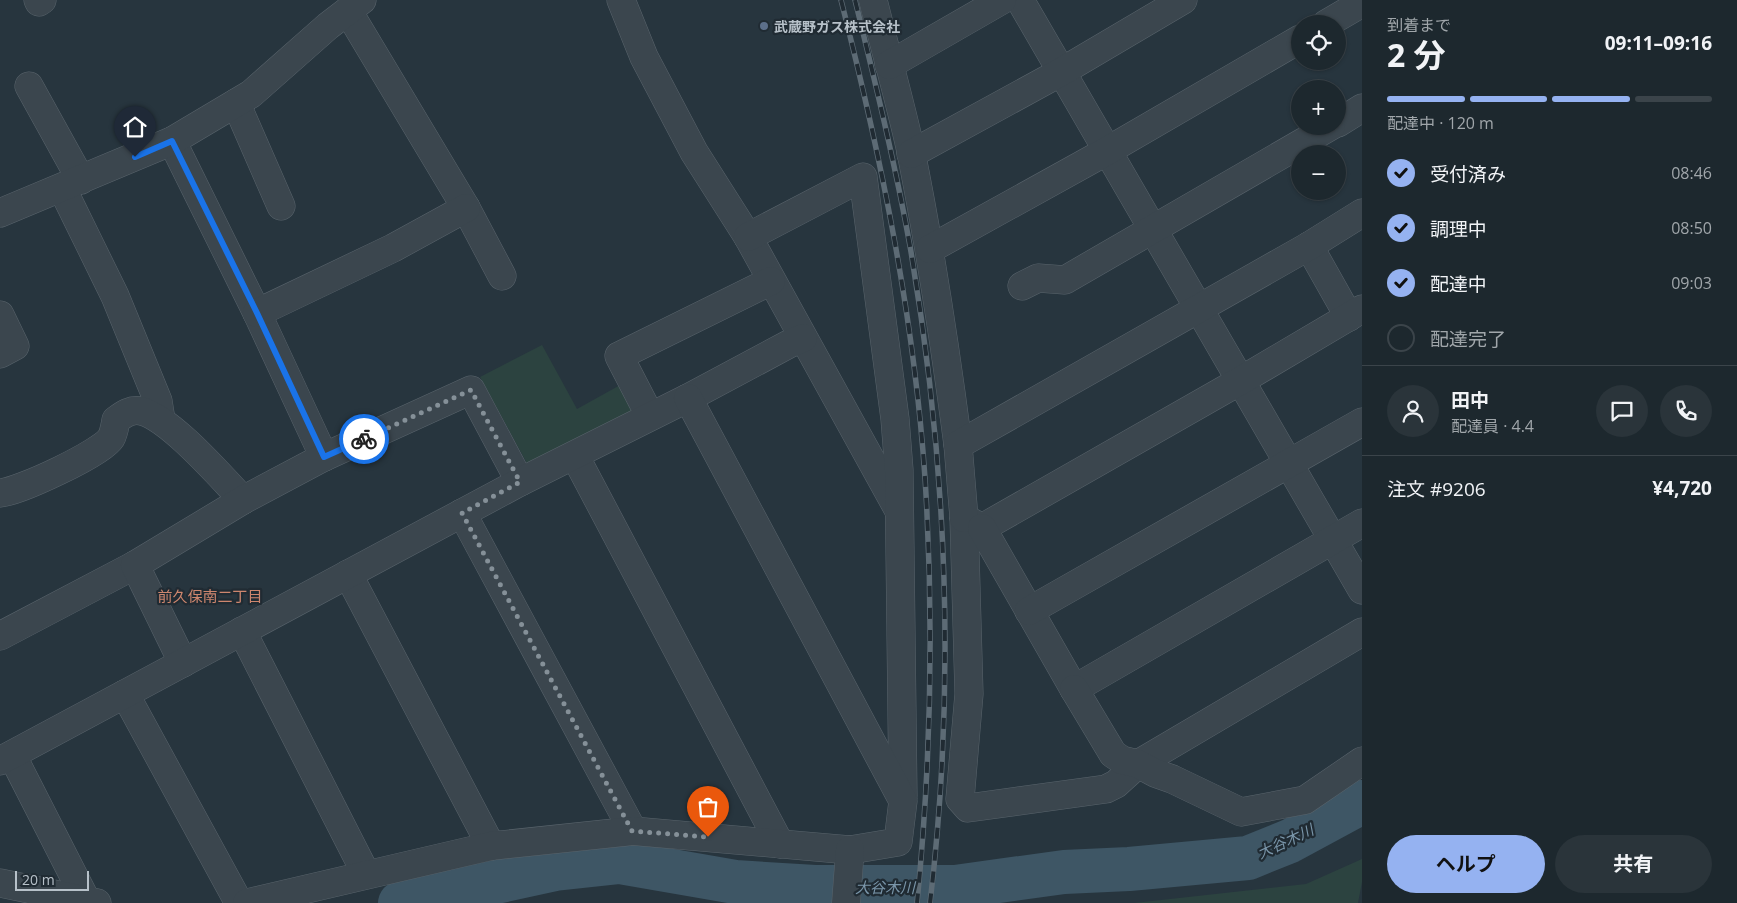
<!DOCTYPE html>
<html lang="ja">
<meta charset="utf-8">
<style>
body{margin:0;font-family:"Open Sans","Noto Sans JP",sans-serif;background:#2a343a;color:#f1f3f6;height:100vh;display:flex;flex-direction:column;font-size:19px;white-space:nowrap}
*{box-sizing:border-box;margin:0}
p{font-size:16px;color:#a0a6aa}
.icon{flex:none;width:28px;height:28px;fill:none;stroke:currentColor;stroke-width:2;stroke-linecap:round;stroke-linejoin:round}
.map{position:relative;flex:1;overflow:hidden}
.panel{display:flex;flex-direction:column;background:#1d282e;width:375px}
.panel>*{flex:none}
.fabs{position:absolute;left:1291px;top:15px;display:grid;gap:10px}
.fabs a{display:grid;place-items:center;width:55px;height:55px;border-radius:50%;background:#1d282e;box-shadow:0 1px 4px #0004,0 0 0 1px #3b444a;font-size:25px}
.scale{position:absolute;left:15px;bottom:12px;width:74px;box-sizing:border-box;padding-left:5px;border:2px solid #b7c1c9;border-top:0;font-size:14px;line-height:18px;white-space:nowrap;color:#b7c1c9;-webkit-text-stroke:4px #202b33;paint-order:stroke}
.pin{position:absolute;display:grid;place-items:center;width:42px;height:42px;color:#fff;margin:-51px -21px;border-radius:50% 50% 50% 0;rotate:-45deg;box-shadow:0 0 5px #0007}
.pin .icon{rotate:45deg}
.courier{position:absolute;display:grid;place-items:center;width:50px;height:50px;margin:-25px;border:4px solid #1a73e8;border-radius:50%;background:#fff;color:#222;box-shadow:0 1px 6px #0007}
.headline em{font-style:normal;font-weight:700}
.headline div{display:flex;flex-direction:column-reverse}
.headline{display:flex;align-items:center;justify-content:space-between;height:85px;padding:0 25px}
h1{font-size:32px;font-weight:700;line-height:38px}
.bar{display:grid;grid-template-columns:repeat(4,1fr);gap:8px 5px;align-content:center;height:60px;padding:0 25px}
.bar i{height:6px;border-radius:4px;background:#3b444a}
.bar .on{background:#95b2f1}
.bar p{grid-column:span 4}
.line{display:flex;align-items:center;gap:12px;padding:0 25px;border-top:1px solid #3b444a}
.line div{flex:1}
.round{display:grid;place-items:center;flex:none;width:52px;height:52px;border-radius:26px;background:#2a343a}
ol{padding:0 25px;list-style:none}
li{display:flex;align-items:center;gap:15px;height:55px}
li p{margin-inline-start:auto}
li .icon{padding:5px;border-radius:50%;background:#95b2f1;color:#111;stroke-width:4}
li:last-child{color:#a0a6aa}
li i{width:28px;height:28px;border:2px solid #3b444a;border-radius:50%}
.cta{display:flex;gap:10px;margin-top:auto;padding:10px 25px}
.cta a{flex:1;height:58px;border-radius:30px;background:#95b2f1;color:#111;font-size:20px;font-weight:700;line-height:58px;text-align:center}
.cta a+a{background:#2a343a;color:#f1f3f6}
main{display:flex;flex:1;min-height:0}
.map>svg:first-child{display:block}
.green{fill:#2c4340}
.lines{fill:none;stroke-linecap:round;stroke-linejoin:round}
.river{stroke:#3e5665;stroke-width:44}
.minor-casing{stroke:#59646c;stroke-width:29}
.minor{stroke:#3b464e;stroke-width:28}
.rail-casing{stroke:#5d6b75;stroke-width:5.5}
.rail{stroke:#202b33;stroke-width:4;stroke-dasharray:11;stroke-linecap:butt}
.done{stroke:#859098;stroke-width:5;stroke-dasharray:0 9}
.route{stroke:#1a73e8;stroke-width:6}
.service-dot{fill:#5c6f8a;stroke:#202b33;stroke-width:2}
.labels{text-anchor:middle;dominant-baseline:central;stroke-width:4.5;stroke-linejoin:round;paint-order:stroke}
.poi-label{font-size:14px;font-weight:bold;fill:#b7c1c9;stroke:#202b33;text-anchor:start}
.neighbourhood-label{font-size:15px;fill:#cd866e;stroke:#202b33}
.water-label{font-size:15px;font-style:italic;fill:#7a96aa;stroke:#202b33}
</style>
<main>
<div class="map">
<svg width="1362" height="903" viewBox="0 0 1362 903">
<rect width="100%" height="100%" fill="#27353e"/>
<g class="green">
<path d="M542 345 577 409 622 384 634 411 529 467 480 377Z"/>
<path d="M1362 859V882L1358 903H1134L1306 884Z"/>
</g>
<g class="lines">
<path class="river" d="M400 903 555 869 620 862 735 882 815 887H955L1064 872 1129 869 1248 858 1290 841 1362 802"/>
<g class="minor-casing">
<g id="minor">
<path d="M38 0 39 2 42 0"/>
<path d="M621 0 644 57 694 152 748 237 898 509"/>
<path d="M873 0C885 49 899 98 910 147 930 246 945 345 958 445"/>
<path d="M1020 0 1362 590"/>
<path d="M348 11 466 208 502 276"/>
<path d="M1326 24 1362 3"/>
<path d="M889 65 1002 0"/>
<path d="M29 86 81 180"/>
<path d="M236 103 281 206"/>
<path d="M1338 123 1362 108"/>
<path d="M172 141 257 313 324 457"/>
<path d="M911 154 1061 72 1183 0"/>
<path d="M62 188 115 296 158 401 161 420"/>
<path d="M0 213 172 141 251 94 328 26 362 0"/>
<path d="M748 237 863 177 895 419 899 470 903 796"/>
<path d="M1309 246 1349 317"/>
<path d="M930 249 1107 151 1300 39"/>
<path d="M1022 286 1038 278 1065 280 1331 126"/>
<path d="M1362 309 1240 381 982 528 964 518 969 694 960 799 968 808 1106 789 1116 784 1138 764 1362 632"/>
<path d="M257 313 393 248 466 208"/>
<path d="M0 315 15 346 0 354"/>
<path d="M650 416 619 356 771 281"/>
<path d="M575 456 780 844"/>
<path d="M0 493C18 492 102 453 111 438 114 433 115 425 116 420 124 414 131 409 141 411 170 418 221 477 243 500"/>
<path d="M462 513 633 831"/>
<path d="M964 518 958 445 1309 246 1362 213"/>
<path d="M982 528 1074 689 1362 523"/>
<path d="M348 574 491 846"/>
<path d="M1029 611 1362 422"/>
<path d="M242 631 366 874"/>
<path d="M0 636 135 565"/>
<path d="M183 663 135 565 243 500 324 457 471 390 520 482"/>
<path d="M1074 689 1113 754 1122 760 1138 764 1155 773 1172 779 1241 812 1305 800 1362 761"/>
<path d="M125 694 239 903"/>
<path d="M12 755 86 900"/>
<path d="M0 761 520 482 688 398 789 344 803 338"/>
<path d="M0 883 97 903"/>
<path d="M247 903 491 846 633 831 850 850 898 842 903 801 688 398"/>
<path d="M846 903 850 850"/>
</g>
</g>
<use href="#minor" class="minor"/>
<g class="rail-casing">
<g id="rail">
<path d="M841 0C881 157 914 316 925 478 934 619 931 762 917 903"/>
<path d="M855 0C875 82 895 163 910 246 947 462 956 685 930 903"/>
</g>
</g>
<use href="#rail" class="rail"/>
</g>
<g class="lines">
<path class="done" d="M364 439 471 390 520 482 462 513 632 831 708 837"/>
<path class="route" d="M135 157 172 141 257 313 324 457 364 439"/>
</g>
<circle class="service-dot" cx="764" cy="26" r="5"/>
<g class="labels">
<g class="poi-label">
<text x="774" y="26">武蔵野ガス株式会社</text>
</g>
<g class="neighbourhood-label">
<text x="210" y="596">前久保南二丁目</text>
</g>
<g class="water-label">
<text transform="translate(1285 841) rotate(-25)">大谷木川</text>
<text x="885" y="887">大谷木川</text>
</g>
</g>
</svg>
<div class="fabs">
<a><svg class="icon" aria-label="locate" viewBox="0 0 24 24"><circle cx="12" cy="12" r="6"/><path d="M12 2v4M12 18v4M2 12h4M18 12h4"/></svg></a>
<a>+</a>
<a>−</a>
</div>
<div class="scale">20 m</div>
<div class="pin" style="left:708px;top:837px;background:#ea580c"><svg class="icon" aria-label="bag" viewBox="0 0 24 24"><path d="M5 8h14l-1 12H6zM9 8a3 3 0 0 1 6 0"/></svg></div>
<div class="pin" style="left:135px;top:157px;background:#1f2937"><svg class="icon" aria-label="home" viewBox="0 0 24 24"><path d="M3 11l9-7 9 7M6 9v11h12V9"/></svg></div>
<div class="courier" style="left:364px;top:439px"><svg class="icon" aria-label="bike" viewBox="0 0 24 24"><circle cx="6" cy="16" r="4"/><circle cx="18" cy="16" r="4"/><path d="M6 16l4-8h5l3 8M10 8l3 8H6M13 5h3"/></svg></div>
</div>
<section class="panel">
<div class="headline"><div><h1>2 分</h1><p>到着まで</p></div><em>09:11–09:16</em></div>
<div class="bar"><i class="on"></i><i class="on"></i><i class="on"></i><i></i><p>配達中 · 120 m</p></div>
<ol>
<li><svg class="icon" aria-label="check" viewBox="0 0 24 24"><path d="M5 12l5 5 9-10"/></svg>受付済み<p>08:46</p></li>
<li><svg class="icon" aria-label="check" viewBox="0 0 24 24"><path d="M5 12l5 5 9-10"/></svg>調理中<p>08:50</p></li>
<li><svg class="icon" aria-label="check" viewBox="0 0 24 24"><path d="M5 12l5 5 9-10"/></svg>配達中<p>09:03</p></li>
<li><i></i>配達完了</li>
</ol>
<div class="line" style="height:90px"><a class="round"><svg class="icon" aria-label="person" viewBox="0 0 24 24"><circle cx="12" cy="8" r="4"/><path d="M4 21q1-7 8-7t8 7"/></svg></a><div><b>田中</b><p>配達員 · 4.4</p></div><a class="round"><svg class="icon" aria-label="chat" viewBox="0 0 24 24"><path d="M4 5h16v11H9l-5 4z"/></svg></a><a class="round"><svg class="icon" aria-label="phone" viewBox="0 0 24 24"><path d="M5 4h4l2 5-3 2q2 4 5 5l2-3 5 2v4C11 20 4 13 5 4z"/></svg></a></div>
<div class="line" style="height:65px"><div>注文 #9206</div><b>¥4,720</b></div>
<div class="cta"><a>ヘルプ</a><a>共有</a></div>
</section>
</main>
